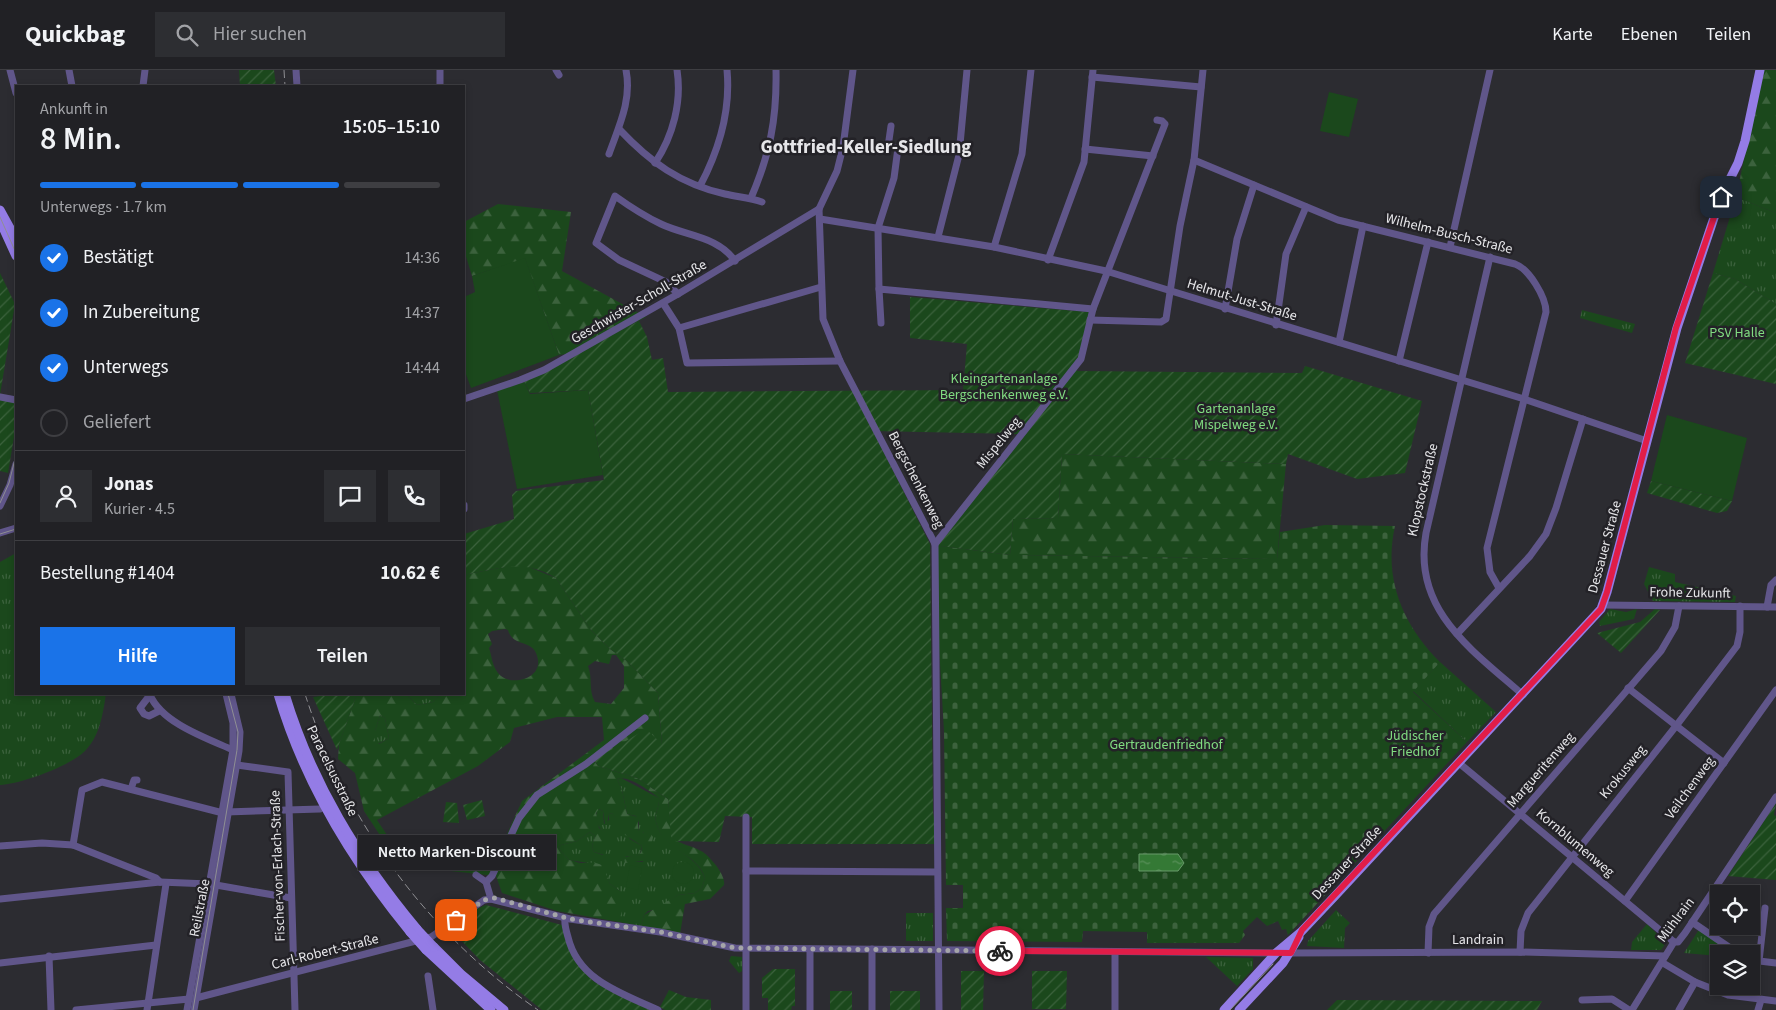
<!DOCTYPE html>
<html lang="de">
<meta charset="utf-8">
<style>
body{margin:0;font-family:"Source Sans 3",sans-serif;background:#2d2e32;color:#f1f3f6;height:100vh;display:flex;flex-direction:column;font-size:19px;white-space:nowrap}
*{box-sizing:border-box;margin:0}
p{font-size:16px;color:#a2a3a7}
.icon{flex:none;width:28px;height:28px;fill:none;stroke:currentColor;stroke-width:2;stroke-linecap:round;stroke-linejoin:round}
.map{position:relative;flex:1;overflow:hidden}
.drawer{position:absolute;left:15px;top:15px;width:450px;height:610px;display:flex;flex-direction:column;background:#212125;border-radius:0px;box-shadow:0 2px 8px #0003,0 0 0 1px #3e3e42}
.drawer>*{flex:none}
.buttons{position:absolute;left:1710px;top:815px;display:grid;gap:10px}
.buttons a{display:grid;place-items:center;width:50px;height:50px;border-radius:0px;background:#212125;box-shadow:0 2px 8px #0003,0 0 0 1px #3e3e42;font-size:25px}
.pin{position:absolute;display:grid;place-items:center;width:42px;height:42px;color:#fff;margin:-21px;border-radius:10px;box-shadow:0 2px 8px #0006}
.courier{position:absolute;display:grid;place-items:center;width:50px;height:50px;margin:-25px;border:4px solid #e11d48;border-radius:50%;background:#fff;color:#222;box-shadow:0 1px 6px #0007}
.bubble{position:absolute;height:35px;border-radius:0px;background:#212125;box-shadow:0 2px 8px #0003,0 0 0 1px #3e3e42;font-size:16px;font-weight:600;line-height:35px;text-align:center}
.overview em{font-style:normal;font-weight:600}
.overview div{display:flex;flex-direction:column-reverse}
.overview{display:flex;align-items:center;justify-content:space-between;height:85px;padding:0 25px}
h1{font-size:32px;font-weight:600;line-height:38px}
.bar{display:grid;grid-template-columns:repeat(4,1fr);gap:8px 5px;align-content:center;height:60px;padding:0 25px}
.bar i{height:6px;border-radius:4px;background:#3e3e42}
.bar .active{background:#1a73e8}
.bar p{grid-column:span 4}
.line{display:flex;align-items:center;gap:12px;padding:0 25px;border-top:1px solid #3e3e42}
.line div{flex:1}
.round{display:grid;place-items:center;flex:none;width:52px;height:52px;border-radius:0px;background:#2d2e32}
ol{padding:0 25px;list-style:none}
li{display:flex;align-items:center;gap:15px;height:55px}
li p{margin-inline-start:auto}
li .icon{padding:5px;border-radius:50%;background:#1a73e8;color:#fff;stroke-width:4}
li:last-child{color:#a2a3a7}
li i{width:28px;height:28px;border:2px solid #3e3e42;border-radius:50%}
.primary-button{display:flex;gap:10px;margin-top:auto;padding:10px 25px}
.primary-button a{flex:1;height:58px;border-radius:0px;background:#1a73e8;color:#fff;font-size:20px;font-weight:600;line-height:58px;text-align:center}
.primary-button a+a{background:#2d2e32;color:#f1f3f6}
header{display:flex;align-items:center;gap:30px;box-sizing:border-box;height:70px;padding:0 25px;background:#212125;border-bottom:1px solid #3e3e42}
header strong{font-size:24px}
nav{display:flex;gap:28px;margin-inline-start:auto;font-size:18px}
.search{width:350px;height:45px;background:#2d2e32;display:flex;align-items:center;gap:12px;box-sizing:border-box;padding:0 18px;border-radius:0px;color:#a2a3a7;font-size:19px}
.map>svg:first-child{display:block}
.grass{fill:url(#grass-tufts)}
.forest{fill:url(#forest-firs);fill-rule:evenodd}
.cemetery{fill:url(#cemetery-stones)}
.garden{fill:url(#garden-furrows)}
.pitch{fill:#1b481c}
.water{fill:url(#water-ripples);stroke:#699a6b}
.lines{fill:none;stroke-linecap:round;stroke-linejoin:round}
.minor{stroke:#60568a;stroke-width:7}
.major{stroke:#947ce6;stroke-width:9}
.tram{stroke:#8f8f93;stroke-width:1}
.rail{stroke:#8f8f93;stroke-width:1;stroke-dasharray:8 4;stroke-linecap:butt}
.major-bridge{stroke:#947ce6;stroke-width:9}
.done{stroke:#a5a5a9;stroke-width:5;stroke-dasharray:0 9}
.route{stroke:#e11d48;stroke-width:6}
.labels{text-anchor:middle;dominant-baseline:central;stroke-width:5;stroke-linejoin:round;paint-order:stroke}
.street-label{font-size:14px;fill:#e6e6e9;stroke:#232227}
.park-label{font-size:14px;fill:#81dc81;stroke:#232227}
.district-label{font-size:19px;font-weight:bold;fill:#e6e6e9;stroke:#232227}
</style>
<header>
<strong>Quickbag</strong>
<div class="search"><svg class="icon" aria-label="search" viewBox="0 0 24 24"><circle cx="10" cy="10" r="6"/><path d="M15 15l6 6"/></svg>Hier suchen</div>
<nav><a>Karte</a><a>Ebenen</a><a>Teilen</a></nav>
</header>
<div class="map">
<svg width="1776" height="940" viewBox="0 0 1776 940">
<defs>
<pattern id="grass-tufts" width="24" height="20" patternUnits="userSpaceOnUse" patternTransform="scale(1.25)"><rect width="24" height="20" fill="#1b481c"/><path d="M3 7l-1-3M5 7V3M7 7l1-3M15 17l-1-3M17 17v-4M19 17l1-3" fill="none" stroke="#3c623d"/></pattern>
<pattern id="forest-firs" width="22" height="20" patternUnits="userSpaceOnUse" patternTransform="scale(1.25)"><rect width="22" height="20" fill="#1b481c"/><path d="M5 1l3.5 6h-7zM16 11l3.5 6h-7z" fill="#3c623d"/></pattern>
<pattern id="cemetery-stones" width="16" height="16" patternUnits="userSpaceOnUse" patternTransform="scale(1.25)"><rect width="16" height="16" fill="#1b481c"/><path d="M2 7V4a2 2 0 0 1 4 0v3zM10 15v-3a2 2 0 0 1 4 0v3z" fill="#3c623d"/></pattern>
<pattern id="garden-furrows" width="10" height="10" patternUnits="userSpaceOnUse" patternTransform="scale(1.25)"><rect width="10" height="10" fill="#1b481c"/><path d="M-1 1l2-2M0 10L10 0M9 11l2-2" fill="none" stroke="#3c623d"/></pattern>
<pattern id="water-ripples" width="26" height="14" patternUnits="userSpaceOnUse" patternTransform="scale(1.25)"><rect width="26" height="14" fill="#347935"/><path d="M2 4q2-2 4 0t4 0M15 11q2-2 4 0t4 0" fill="none" stroke="#5b925c"/></pattern>
</defs>
<rect width="100%" height="100%" fill="#2c2c31"/>
<g class="grass">
<path d="M1736 127 1776 143V234L1735 209 1713 203Z"/>
<path d="M1582 240 1635 254 1632 263 1580 248Z"/>
<path d="M16 483V624H106C103 643 100 666 85 681 70 696 21 714 0 715V492Z"/>
<path d="M1649 497 1675 504V512L1736 526 1735 532 1653 531 1644 514Z"/>
<path d="M1610 539 1626 542 1637 539 1634 549 1600 556 1599 552Z"/>
<path d="M1440 592 1496 642 1467 672 1413 621Z"/>
<path d="M406 624H440L433 632 417 635Z"/>
<path d="M380 645 385 648 389 668 378 674H375V661Z"/>
<path d="M621 708 659 728C660 736 654 744 656 752 663 780 696 782 705 808L702 818 695 823 678 825 657 839 648 841 644 845 641 856 619 852 623 827 620 821 610 814 601 795 569 790 558 778 561 775 577 771 590 762 595 766 592 776 594 782 603 785 605 762C597 759 594 745 598 739L603 741 604 754 609 750V744L612 743 630 769 642 776 640 784 635 787 626 786 625 792H643L644 762H638L639 753 636 746 627 744 622 720 617 709Z"/>
<path d="M1336 840 1350 853 1345 858 1344 878 1307 876 1308 871Z"/>
<rect x="906" y="843" width="27" height="28"/>
<path d="M1647 854 1666 873 1661 880H1631L1632 872Z"/>
<path d="M1700 858 1727 878V884H1719V886L1684 883Z"/>
<path d="M731 886 742 887V901L739 903 729 891Z"/>
<path d="M1206 887 1253 888V899L1237 916Z"/>
</g>
<g class="forest">
<path d="M1763 0H1776V143L1736 127Z"/>
<path d="M498 134 571 142 562 201 646 247 582 282 559 285 525 189 472 206 464 180V152Z"/>
<path d="M1062 384 1286 394 1277 489 1010 485 1013 449 1058 448Z"/>
<path d="M515 495 529 497 556 508 591 560 610 579 627 591 658 623 662 675 617 679 594 691 598 696 637 708 668 729 672 767C681 775 691 775 703 782 711 788 726 805 724 815L710 829 685 834 680 864 641 856 644 845 678 825 695 823 702 818 705 808C696 780 664 784 656 752 654 744 660 736 659 728 649 721 629 705 617 709L622 720 627 744 638 747V761L651 764 653 767 650 783 644 791 625 793 624 787C633 785 642 789 642 776L625 765 612 743 609 744 607 755H605L603 741 599 739 596 743 599 758 607 763 610 771 605 785 594 782 592 776 595 766 590 762 577 771 561 775 558 778 569 790C574 790 577 793 581 793 589 793 595 791 603 796L610 814 623 823 624 834 619 852 557 841 502 823 496 806 405 796 393 785 364 741 355 703 338 689 339 674 357 624H406L417 635 433 632 440 624H464V509L468 504ZM505 559 508 560C513 579 535 567 538 590 541 610 508 617 498 603 492 595 492 587 489 578L492 574 488 564 492 561ZM612 585H616L624 596V618L611 634 595 632C588 620 593 608 588 596L595 591 609 594ZM380 645 385 648 389 668 379 674H375V661ZM557 647H602L604 670 522 731 491 799 410 789 393 774 377 750 478 696 510 672 514 658Z"/>
</g>
<path class="cemetery" d="M1325 455 1395 456C1383 509 1403 555 1440 592L1413 622 1467 672 1288 865 1286 859 1282 860 1278 851 1267 856 1257 847 1243 861 1245 865 1239 873H1147V862L1083 861 1082 872 947 871 946 838H963V815H946L944 661 933 475 1010 485 1277 489 1280 462Z"/>
<g class="garden">
<path d="M239 0H274L276 16H240Z"/>
<path d="M0 203 15 234 0 325Z"/>
<path d="M1713 203 1735 209 1776 234V314L1685 293Z"/>
<path d="M910 227 1089 242 1077 301 1302 303 1305 296 1422 331 1405 403 1357 409 1288 384 1286 394 1062 384 1058 448 1013 449 1010 485 933 475 1018 364 873 361 930 474 933 742 938 774H752V747L725 746 719 772 676 771 671 767 668 729 637 708 598 696 594 690 646 659 662 674 658 623 627 591 610 579 591 560 556 508C523 489 503 498 468 504L464 509V464L514 449 512 425 516 421 604 410 588 320 530 323 524 312 639 251 647 267 652 290 663 288 668 322 963 320 967 274 910 268Z"/>
<path d="M0 325 16 330V355L8 403 0 401Z"/>
<path d="M1651 411 1732 431 1727 441 1717 443 1647 423Z"/>
<path d="M1655 539 1660 540 1621 583 1597 563 1640 552Z"/>
<path d="M335 624H357L337 680 313 627Z"/>
<path d="M482 730 485 746 467 750 463 735Z"/>
<path d="M446 732 457 733 459 753 443 752Z"/>
<path d="M1776 733 1774 745 1776 746V810L1728 806Z"/>
<path d="M486 835 562 855 587 904 593 911 650 940H542L480 890 452 861 476 839Z"/>
<path d="M773 899H795V936H792L791 940H768V928H762V908Z"/>
<path d="M961 901H984L983 940H961Z"/>
<path d="M1032 901H1067L1066 939H1032Z"/>
<path d="M669 920 686 927 711 930V940H665L660 937Z"/>
<rect x="830" y="921" width="22" height="19"/>
<rect x="890" y="921" width="30" height="19"/>
<path d="M1337 930 1542 931 1537 940H1327Z"/>
</g>
<g class="pitch">
<path d="M1329 22 1358 29 1349 67 1320 61Z"/>
<path d="M525 188 559 285 471 318 464 299V227L475 222 472 206Z"/>
<path d="M524 312 530 324 588 320 603 405 517 419 497 320Z"/>
<path d="M1667 345 1747 368 1732 431 1651 411Z"/>
<circle cx="683" cy="803" r="11"/>
<path d="M630 795 642 798 638 820 626 817Z"/>
</g>
<path class="water" d="M1139 784H1178L1184 793 1178 801H1139Z"/>
<g class="lines">
<g class="minor">
<path d="M10 0 16 23"/>
<path d="M69 0 72 16"/>
<path d="M296 0 297 16"/>
<path d="M556 0 559 5"/>
<path d="M853 0 843 77 837 101 819 139 823 249 840 291 935 474 939 940"/>
<path d="M1092 7 1201 17"/>
<path d="M143 16 145 0"/>
<path d="M440 16V0"/>
<path d="M619 59C650 92 680 114 725 124 738 127 750 128 762 132"/>
<path d="M1085 79 1153 86"/>
<path d="M609 84C619 56 632 30 626 0"/>
<path d="M1194 90 1338 150 1515 194C1529 199 1546 227 1546 242L1487 478 1490 502 1499 518"/>
<path d="M655 93C673 66 682 32 677 0"/>
<path d="M700 116C719 80 731 42 727 0"/>
<path d="M751 128C770 84 777 48 776 0"/>
<path d="M820 149 994 177 1106 201 1524 329 1647 371"/>
<path d="M938 167 959 85 967 0"/>
<path d="M994 177 1022 84 1031 0"/>
<path d="M1450 177 1490 0"/>
<path d="M1490 187 1426 463C1412 540 1472 580 1523 625"/>
<path d="M1048 190 1084 92 1093 0"/>
<path d="M879 219 878 158 894 108 898 78 888 77 891 56"/>
<path d="M678 224 666 212 619 190 596 173 615 126C629 136 644 146 661 154 686 166 718 166 735 191"/>
<path d="M663 233 679 258 687 293 840 291"/>
<path d="M1225 239 1237 169 1254 115"/>
<path d="M1090 250 1161 252 1166 249 1180 156 1194 90 1203 0"/>
<path d="M881 253 879 219 1093 239"/>
<path d="M1276 255 1286 184 1306 137"/>
<path d="M679 258 821 217"/>
<path d="M1339 272 1363 156"/>
<path d="M1399 291 1428 172"/>
<path d="M0 327 16 330"/>
<path d="M464 329 520 310 544 300 678 224 819 139"/>
<path d="M464 435V439"/>
<path d="M0 436 10 415 16 394"/>
<path d="M0 463 16 458"/>
<path d="M935 474 1081 289 1093 239 1165 54 1162 51 1157 50"/>
<path d="M1603 535 1776 537"/>
<path d="M1767 537 1771 515 1776 510"/>
<path d="M1457 564 1530 486 1546 464 1556 438 1583 349"/>
<path d="M1628 618 1724 693"/>
<path d="M150 625C162 653 206 668 233 680"/>
<path d="M150 625 140 638 144 644 149 646 159 641"/>
<path d="M1459 693 1674 872"/>
<path d="M237 695 288 702 295 940"/>
<path d="M131 719 134 710H137"/>
<path d="M226 742 320 739"/>
<path d="M73 775 82 720 102 712 223 743"/>
<path d="M0 776 42 773 73 775 156 808 160 812"/>
<path d="M746 801 937 802"/>
<path d="M476 805 486 812 491 829"/>
<path d="M486 812 492 806 519 748 537 725 586 694 645 648"/>
<path d="M216 815 291 828"/>
<path d="M0 829 160 812 209 814"/>
<path d="M1625 831 1776 620"/>
<path d="M565 848C564 854 566 860 568 867 578 910 621 923 658 940"/>
<path d="M1692 852 1739 884"/>
<path d="M1520 882 1521 861 1528 843 1676 656 1737 576 1740 562V536"/>
<path d="M1291 883 1520 882 1665 886"/>
<path d="M1428 883 1429 857 1434 844 1661 581 1675 557 1679 536"/>
<path d="M49 886 51 940"/>
<path d="M1751 890 1776 893"/>
<path d="M1759 891 1765 838"/>
<path d="M0 893 156 875"/>
<path d="M1663 893 1695 912 1728 925 1776 931"/>
<path d="M428 906 433 940"/>
<path d="M196 928 431 867 484 830 491 829 570 849 660 862 735 878 1276 883"/>
<path d="M1582 930 1612 929 1629 940"/>
<path d="M76 940 189 929"/>
<path d="M147 940 166 814"/>
<path d="M187 940 233 680V653L226 624"/>
<path d="M194 940 239 681 240 662 231 624"/>
<path d="M746 940V747"/>
<path d="M810 940V879"/>
<path d="M872 940V879"/>
<path d="M1115 940V883"/>
<path d="M1632 940 1674 872H1678L1685 863 1776 727"/>
<path d="M1679 940 1695 912"/>
<path d="M1758 940 1761 930"/>
</g>
<g class="major">
<path d="M0 140 16 169"/>
<path d="M0 151 16 186"/>
<path d="M278 624C304 713 352 791 410 862"/>
<path d="M285 624C312 713 358 788 417 859"/>
<path d="M434 877 461 904 504 940"/>
<path d="M426 880 491 940"/>
<path d="M1224 940 1276 883 1301 862 1335 826 1601 539 1607 522 1677 258 1721 127 1738 93 1745 71 1760 0"/>
<path d="M1239 940 1283 893 1299 867"/>
</g>
<g class="tram">
<path d="M0 147 16 183"/>
<path d="M0 433 9 413 16 385"/>
<path d="M0 464 16 459"/>
<path d="M193 940 237 680 238 662 228 624"/>
<path d="M1230 940 1273 894"/>
</g>
<g class="rail">
<path d="M284 0 285 16"/>
<path d="M305 624C346 752 427 863 538 940"/>
</g>
<g class="major-bridge">
<path d="M417 859 434 877"/>
<path d="M410 862 426 880"/>
</g>
</g>
<g class="lines">
<path class="done" d="M456 850 484 830 495 828 570 849 660 862 735 878 1000 881"/>
<path class="route" d="M1000 881 1291 883 1302 860 1601 539 1607 522 1676 258 1721 127"/>
</g>
<g class="labels">
<g class="street-label">
<text transform="translate(1449 164) rotate(14)">Wilhelm-Busch-Straße</text>
<text transform="translate(1242 230) rotate(17)">Helmut-Just-Straße</text>
<text transform="translate(639 232) rotate(-30)">Geschwister-Scholl-Straße</text>
<text transform="translate(999 373) rotate(-51)">Mispelweg</text>
<text transform="translate(916 410) rotate(63)">Bergschenkenweg</text>
<text transform="translate(1423 420) rotate(-77)">Klopstockstraße</text>
<text transform="translate(1605 477) rotate(-75)">Dessauer Straße</text>
<text transform="translate(1690 523) rotate(1)">Frohe Zukunft</text>
<text transform="translate(1541 700) rotate(-49)">Margueritenweg</text>
<text transform="translate(332 701) rotate(64)">Paracelsusstraße</text>
<text transform="translate(1623 702) rotate(-51)">Krokusweg</text>
<text transform="translate(1690 718) rotate(-54)">Veilchenweg</text>
<text transform="translate(1575 773) rotate(40)">Kornblumenweg</text>
<text transform="translate(1347 793) rotate(-47)">Dessauer Straße</text>
<text transform="translate(278 796) rotate(-92)">Fischer-von-Erlach-Straße</text>
<text transform="translate(200 838) rotate(-79)">Reilstraße</text>
<text transform="translate(1676 850) rotate(-53)">Mühlrain</text>
<text x="1478" y="870">Landrain</text>
<text transform="translate(325 882) rotate(-14)">Carl-Robert-Straße</text>
</g>
<g class="park-label">
<text x="1737" y="263">PSV Halle</text>
<text x="1004" y="309">Kleingartenanlage<tspan x="1004" dy="16">Bergschenkenweg e.V.</tspan></text>
<text x="1236" y="339">Gartenanlage<tspan x="1236" dy="16">Mispelweg e.V.</tspan></text>
<text x="1415" y="666">Jüdischer<tspan x="1415" dy="16">Friedhof</tspan></text>
<text x="1166" y="675">Gertraudenfriedhof</text>
</g>
<g class="district-label">
<text x="866" y="77">Gottfried-Keller-Siedlung</text>
</g>
</g>
</svg>
<div class="buttons">
<a><svg class="icon" aria-label="locate" viewBox="0 0 24 24"><circle cx="12" cy="12" r="6"/><path d="M12 2v4M12 18v4M2 12h4M18 12h4"/></svg></a>
<a><svg class="icon" aria-label="layers" viewBox="0 0 24 24"><path d="M12 4l9 5-9 5-9-5zM3 14l9 5 9-5"/></svg></a>
</div>
<div class="pin" style="left:456px;top:850px;background:#ea580c"><svg class="icon" aria-label="bag" viewBox="0 0 24 24"><path d="M5 8h14l-1 12H6zM9 8a3 3 0 0 1 6 0"/></svg></div>
<div class="pin" style="left:1721px;top:127px;background:#1f2937"><svg class="icon" aria-label="home" viewBox="0 0 24 24"><path d="M3 11l9-7 9 7M6 9v11h12V9"/></svg></div>
<div class="courier" style="left:1000px;top:881px"><svg class="icon" aria-label="bike" viewBox="0 0 24 24"><circle cx="6" cy="16" r="4"/><circle cx="18" cy="16" r="4"/><path d="M6 16l4-8h5l3 8M10 8l3 8H6M13 5h3"/></svg></div>
<div class="bubble" style="left:358px;top:765px;width:198px">Netto Marken-Discount</div>
<section class="drawer">
<div class="overview"><div><h1>8 Min.</h1><p>Ankunft in</p></div><em>15:05–15:10</em></div>
<div class="bar"><i class="active"></i><i class="active"></i><i class="active"></i><i></i><p>Unterwegs · 1.7 km</p></div>
<ol>
<li><svg class="icon" aria-label="check" viewBox="0 0 24 24"><path d="M5 12l5 5 9-10"/></svg>Bestätigt<p>14:36</p></li>
<li><svg class="icon" aria-label="check" viewBox="0 0 24 24"><path d="M5 12l5 5 9-10"/></svg>In Zubereitung<p>14:37</p></li>
<li><svg class="icon" aria-label="check" viewBox="0 0 24 24"><path d="M5 12l5 5 9-10"/></svg>Unterwegs<p>14:44</p></li>
<li><i></i>Geliefert</li>
</ol>
<div class="line" style="height:90px"><a class="round"><svg class="icon" aria-label="person" viewBox="0 0 24 24"><circle cx="12" cy="8" r="4"/><path d="M4 21q1-7 8-7t8 7"/></svg></a><div><b>Jonas</b><p>Kurier · 4.5</p></div><a class="round"><svg class="icon" aria-label="chat" viewBox="0 0 24 24"><path d="M4 5h16v11H9l-5 4z"/></svg></a><a class="round"><svg class="icon" aria-label="phone" viewBox="0 0 24 24"><path d="M5 4h4l2 5-3 2q2 4 5 5l2-3 5 2v4C11 20 4 13 5 4z"/></svg></a></div>
<div class="line" style="height:65px"><div>Bestellung #1404</div><b>10.62 €</b></div>
<div class="primary-button"><a>Hilfe</a><a>Teilen</a></div>
</section>
</div>
